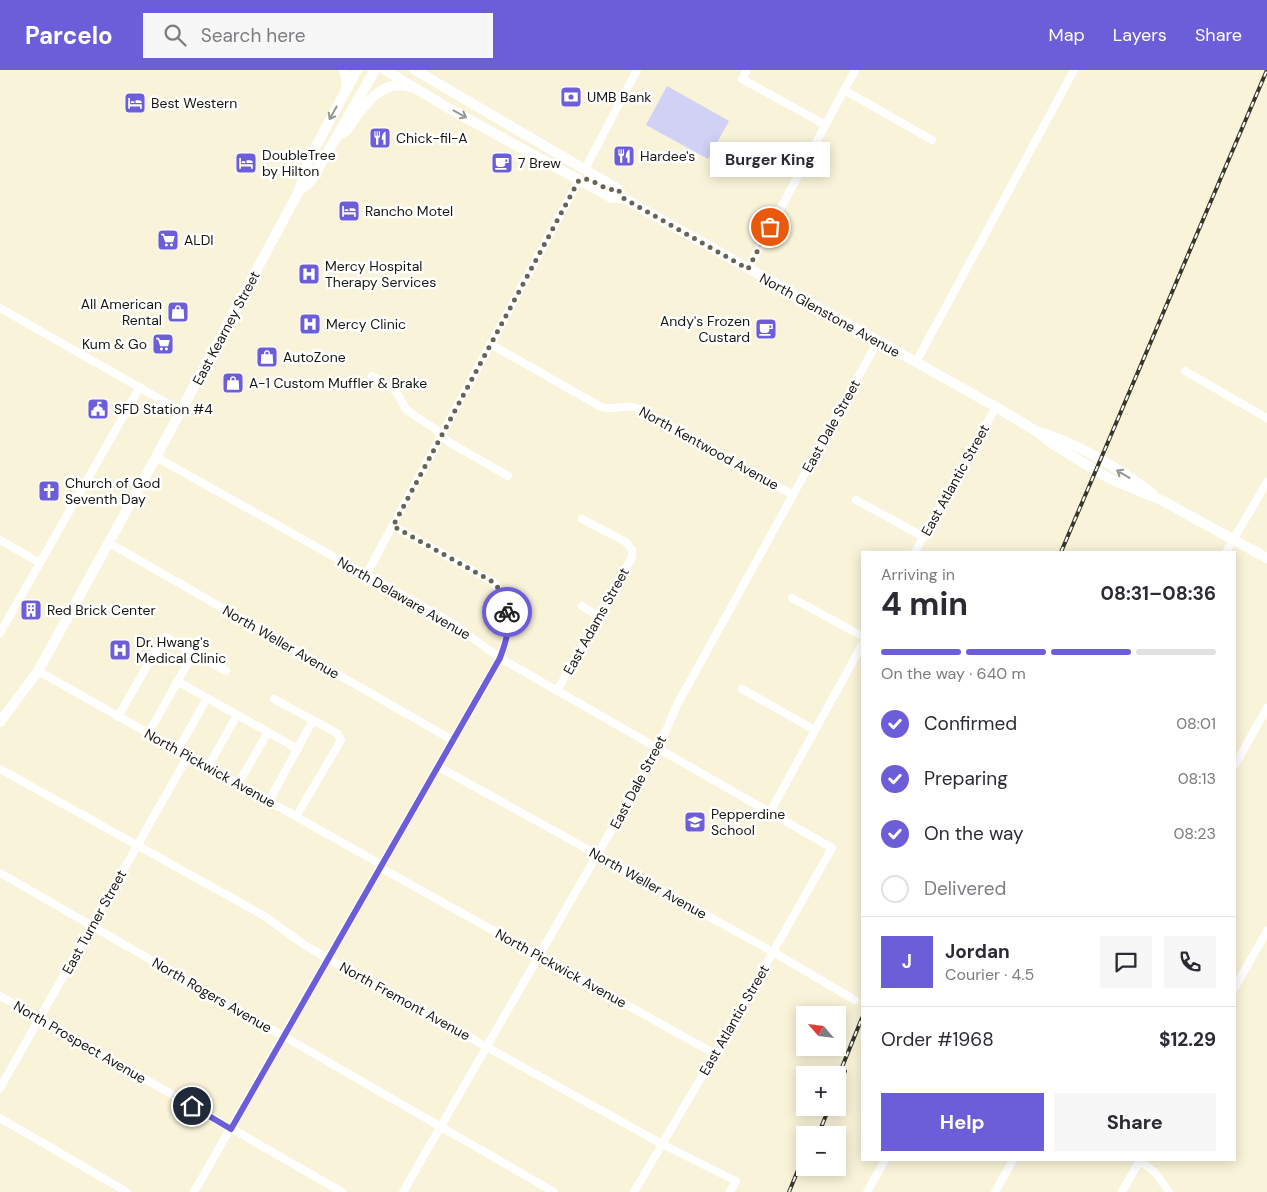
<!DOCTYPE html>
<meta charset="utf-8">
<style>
body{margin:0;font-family:"DM Sans",sans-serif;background:#f7f7f7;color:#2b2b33;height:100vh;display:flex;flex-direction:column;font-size:19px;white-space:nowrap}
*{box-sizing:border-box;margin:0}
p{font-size:16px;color:#7c7c81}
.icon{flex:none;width:28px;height:28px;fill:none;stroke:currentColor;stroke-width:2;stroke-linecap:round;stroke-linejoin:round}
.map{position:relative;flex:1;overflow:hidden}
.drawer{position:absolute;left:861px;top:481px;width:375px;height:610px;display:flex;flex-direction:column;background:#fff;border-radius:0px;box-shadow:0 2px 12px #0003}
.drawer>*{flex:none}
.needle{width:32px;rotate:298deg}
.fabs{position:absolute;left:796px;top:936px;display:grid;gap:10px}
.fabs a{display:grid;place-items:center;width:50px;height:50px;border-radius:0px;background:#fff;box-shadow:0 2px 12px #0003;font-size:25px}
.pin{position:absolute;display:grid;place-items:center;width:42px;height:42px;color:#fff;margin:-21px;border:2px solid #fff;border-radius:50%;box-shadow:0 1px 5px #0007}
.courier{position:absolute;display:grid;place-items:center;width:50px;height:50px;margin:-25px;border:4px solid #6c5ed8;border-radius:50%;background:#fff;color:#222;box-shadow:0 1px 6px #0007}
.bubble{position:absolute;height:35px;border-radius:0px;background:#fff;box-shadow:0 2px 12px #0003;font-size:16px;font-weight:700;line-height:35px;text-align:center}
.overview em{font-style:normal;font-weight:700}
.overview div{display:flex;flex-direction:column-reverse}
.overview{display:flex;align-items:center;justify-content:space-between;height:85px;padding:0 20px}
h1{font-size:32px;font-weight:700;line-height:38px}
.bar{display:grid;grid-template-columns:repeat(4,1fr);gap:8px 5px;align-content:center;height:60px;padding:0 20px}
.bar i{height:6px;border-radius:4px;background:#e1e1e2}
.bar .on{background:#6c5ed8}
.bar p{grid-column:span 4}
.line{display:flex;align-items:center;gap:12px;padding:0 20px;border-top:1px solid #e1e1e2}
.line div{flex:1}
.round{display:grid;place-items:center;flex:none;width:52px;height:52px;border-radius:0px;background:#f7f7f7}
ol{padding:0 20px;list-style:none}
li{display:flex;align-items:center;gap:15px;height:55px}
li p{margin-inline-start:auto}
li .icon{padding:5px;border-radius:50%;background:#6c5ed8;color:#fff;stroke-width:4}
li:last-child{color:#7c7c81}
li i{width:28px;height:28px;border:2px solid #e1e1e2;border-radius:50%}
.primary-button{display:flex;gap:10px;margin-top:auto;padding:10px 20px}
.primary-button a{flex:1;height:58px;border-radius:0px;background:#6c5ed8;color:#fff;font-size:20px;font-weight:700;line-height:58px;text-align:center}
.primary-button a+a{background:#f7f7f7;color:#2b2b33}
header{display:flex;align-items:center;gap:30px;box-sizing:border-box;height:70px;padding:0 25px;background:#6c5ed8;color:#fff}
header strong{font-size:24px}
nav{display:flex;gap:28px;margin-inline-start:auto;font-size:18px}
.search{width:350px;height:45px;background:#f7f7f7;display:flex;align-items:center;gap:12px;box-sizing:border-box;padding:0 18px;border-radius:0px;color:#7c7c81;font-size:19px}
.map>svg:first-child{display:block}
.green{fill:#d0d1f5}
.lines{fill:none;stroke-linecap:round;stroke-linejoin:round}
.minor{stroke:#fff;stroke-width:8}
.major{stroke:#fff;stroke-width:10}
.rail-casing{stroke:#373629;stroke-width:4}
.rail{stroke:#fff;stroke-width:2;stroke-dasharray:5.5;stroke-linecap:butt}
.oneway{stroke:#979792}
.done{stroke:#676454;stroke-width:5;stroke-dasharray:0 9}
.route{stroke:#6c5ed8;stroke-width:6}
.labels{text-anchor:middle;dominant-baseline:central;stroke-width:5;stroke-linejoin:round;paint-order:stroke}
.poi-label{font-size:14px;fill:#18170d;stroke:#fff;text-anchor:start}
.street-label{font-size:14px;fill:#18170d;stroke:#fff}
</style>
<header>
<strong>Parcelo</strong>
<div class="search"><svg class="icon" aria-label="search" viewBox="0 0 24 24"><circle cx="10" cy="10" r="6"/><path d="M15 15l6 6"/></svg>Search here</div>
<nav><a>Map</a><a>Layers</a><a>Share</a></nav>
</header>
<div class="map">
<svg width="1267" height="1122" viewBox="0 0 1267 1122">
<rect width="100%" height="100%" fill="#f9f3d9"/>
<path class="green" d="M667 16 729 51 708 89 646 55Z"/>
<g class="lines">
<g class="minor">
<path d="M747 0 742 9 824 54"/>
<path d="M844 20 932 70"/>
<path d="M585 99 637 0"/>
<path d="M748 199 855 0"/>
<path d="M0 238 181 341"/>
<path d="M490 274 601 337C613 341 625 334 637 338L793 425"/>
<path d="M916 292 1074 0"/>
<path d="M1185 301 1267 348"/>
<path d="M372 306 392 318 398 325 406 339 412 344 434 358 449 372 508 406"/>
<path d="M156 387 452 553 500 588 832 778 715 984 634 1122"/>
<path d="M856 430 924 467"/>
<path d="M582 449 626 472 632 480"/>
<path d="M0 470 40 493"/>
<path d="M109 473 454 671"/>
<path d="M915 482 996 337"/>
<path d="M1226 482 1267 412"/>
<path d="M366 505 579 110"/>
<path d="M792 528 862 566"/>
<path d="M582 536 598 546"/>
<path d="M0 563 140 317"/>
<path d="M38 601 382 795"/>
<path d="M177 611 298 679"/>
<path d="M742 619 815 660"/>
<path d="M557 621 632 487V480"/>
<path d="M274 629 337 663 341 670 296 747"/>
<path d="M118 647 160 573 166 567 226 601"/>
<path d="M148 664 194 582"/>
<path d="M178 680 207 628"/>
<path d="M1235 695 1267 638"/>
<path d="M208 697 237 645"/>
<path d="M439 697 773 882 855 930"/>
<path d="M0 699 266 847 303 874 328 889 662 1074 736 1111 730 1122"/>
<path d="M238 714 268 662"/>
<path d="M269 731 313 650"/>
<path d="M770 742 862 575"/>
<path d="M381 798 715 984"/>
<path d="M0 803 554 1122"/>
<path d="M1235 917 1267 861"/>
<path d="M0 926 342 1122"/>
<path d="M0 1018 188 686"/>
<path d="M0 1048 127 1122"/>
<path d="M1138 1090 1155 1102 1169 1122"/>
<path d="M194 1122 500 588C510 561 514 535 493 512L393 456"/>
<path d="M403 1122 658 679 677 635 878 271"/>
<path d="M867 1122 885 1090"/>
<path d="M995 1122 1013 1090"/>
<path d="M1122 1122 1140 1090"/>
</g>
<g class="major">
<path d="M344 0 346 7 347 18"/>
<path d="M385 0 450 39 612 128H623L996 337 1036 361 1054 375 1110 409 1163 431 1267 488"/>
<path d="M415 0 618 119 623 128"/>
<path d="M343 63 347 60C361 40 380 7 410 17"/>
<path d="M299 121 311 111 375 0"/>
<path d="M1043 363C1080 375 1121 400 1152 423"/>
<path d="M0 652 38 601 156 387 299 121 308 91 357 0"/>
</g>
<g class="rail-casing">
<g id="rail">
<path d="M1061 482 1267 0"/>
<path d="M838 1007 862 948"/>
<path d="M838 1018 845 1001"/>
<path d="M818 1065 829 1038"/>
<path d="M789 1122 805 1083"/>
</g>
</g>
<use href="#rail" class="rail"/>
</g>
<defs><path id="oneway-shaft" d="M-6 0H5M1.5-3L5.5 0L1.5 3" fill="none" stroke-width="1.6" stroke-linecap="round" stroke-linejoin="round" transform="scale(1.25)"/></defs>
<g class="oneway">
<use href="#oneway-shaft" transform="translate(333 43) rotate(119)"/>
<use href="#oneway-shaft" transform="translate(460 44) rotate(29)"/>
<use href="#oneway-shaft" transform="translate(1123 404) rotate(-149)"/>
</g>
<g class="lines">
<path class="done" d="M507 542 501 521 493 512 393 456 579 110C593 105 603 123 618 119L623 128 748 199 770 157"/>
<path class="route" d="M192 1036 231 1059 500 588C505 574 511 558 507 542"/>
</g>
<defs>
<g id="bank-square" transform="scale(1.125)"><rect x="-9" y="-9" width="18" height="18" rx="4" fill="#6c5ed8" stroke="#fff"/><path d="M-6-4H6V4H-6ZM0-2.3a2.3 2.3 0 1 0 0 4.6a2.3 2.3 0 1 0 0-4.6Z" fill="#fff"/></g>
<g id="hotel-square" transform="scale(1.125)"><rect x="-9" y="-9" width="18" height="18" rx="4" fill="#6c5ed8" stroke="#fff"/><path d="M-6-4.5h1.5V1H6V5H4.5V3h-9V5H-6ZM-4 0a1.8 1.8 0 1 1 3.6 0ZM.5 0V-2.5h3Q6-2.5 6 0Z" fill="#fff"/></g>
<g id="restaurant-square" transform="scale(1.125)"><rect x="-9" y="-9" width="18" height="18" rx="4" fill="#6c5ed8" stroke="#fff"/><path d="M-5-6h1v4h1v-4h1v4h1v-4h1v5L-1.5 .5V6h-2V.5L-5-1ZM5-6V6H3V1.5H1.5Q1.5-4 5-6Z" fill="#fff"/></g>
<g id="cafe-square" transform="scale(1.125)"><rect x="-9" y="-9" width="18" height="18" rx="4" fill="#6c5ed8" stroke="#fff"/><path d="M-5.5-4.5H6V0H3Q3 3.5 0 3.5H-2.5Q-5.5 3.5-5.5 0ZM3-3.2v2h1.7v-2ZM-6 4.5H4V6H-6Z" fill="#fff"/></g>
<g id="supermarket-square" transform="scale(1.125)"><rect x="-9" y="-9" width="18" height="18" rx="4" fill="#6c5ed8" stroke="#fff"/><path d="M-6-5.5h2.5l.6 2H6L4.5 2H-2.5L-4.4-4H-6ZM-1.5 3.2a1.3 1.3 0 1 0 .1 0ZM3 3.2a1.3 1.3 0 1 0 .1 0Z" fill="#fff"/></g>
<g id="hospital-square" transform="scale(1.125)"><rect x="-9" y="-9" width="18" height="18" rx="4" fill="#6c5ed8" stroke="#fff"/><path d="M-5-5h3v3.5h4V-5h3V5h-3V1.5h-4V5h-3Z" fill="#fff"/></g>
<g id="shop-square" transform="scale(1.125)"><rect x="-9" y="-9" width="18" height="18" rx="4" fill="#6c5ed8" stroke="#fff"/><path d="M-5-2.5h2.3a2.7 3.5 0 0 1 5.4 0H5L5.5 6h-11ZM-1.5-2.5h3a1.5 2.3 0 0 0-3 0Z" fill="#fff"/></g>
<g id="civic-square" transform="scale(1.125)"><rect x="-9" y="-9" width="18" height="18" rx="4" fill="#6c5ed8" stroke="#fff"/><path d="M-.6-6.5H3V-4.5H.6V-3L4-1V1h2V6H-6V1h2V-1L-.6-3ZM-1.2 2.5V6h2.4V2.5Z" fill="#fff"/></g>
<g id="church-square" transform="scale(1.125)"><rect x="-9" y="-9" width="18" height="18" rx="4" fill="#6c5ed8" stroke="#fff"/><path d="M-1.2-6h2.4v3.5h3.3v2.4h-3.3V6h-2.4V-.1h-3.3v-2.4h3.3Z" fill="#fff"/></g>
<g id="building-square" transform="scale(1.125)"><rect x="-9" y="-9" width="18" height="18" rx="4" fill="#6c5ed8" stroke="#fff"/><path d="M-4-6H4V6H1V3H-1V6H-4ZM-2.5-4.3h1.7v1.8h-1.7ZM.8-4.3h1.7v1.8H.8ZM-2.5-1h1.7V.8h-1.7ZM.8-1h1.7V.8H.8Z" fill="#fff"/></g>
<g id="school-square" transform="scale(1.125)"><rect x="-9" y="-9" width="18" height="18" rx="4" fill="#6c5ed8" stroke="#fff"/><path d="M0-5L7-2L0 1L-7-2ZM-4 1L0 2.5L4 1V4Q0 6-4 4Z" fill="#fff"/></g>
</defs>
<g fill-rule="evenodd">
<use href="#bank-square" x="571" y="27"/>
<use href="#hotel-square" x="135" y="33"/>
<use href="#restaurant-square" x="380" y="68"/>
<use href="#restaurant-square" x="624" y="86"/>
<use href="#hotel-square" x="246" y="93"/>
<use href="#cafe-square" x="502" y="93"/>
<use href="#hotel-square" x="349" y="141"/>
<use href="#supermarket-square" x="168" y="170"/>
<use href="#hospital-square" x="309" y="204"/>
<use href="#shop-square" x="178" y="242"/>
<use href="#hospital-square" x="310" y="254"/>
<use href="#cafe-square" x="766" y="259"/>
<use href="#supermarket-square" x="163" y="274"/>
<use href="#shop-square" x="267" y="287"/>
<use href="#shop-square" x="233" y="313"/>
<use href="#civic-square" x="98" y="339"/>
<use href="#church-square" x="49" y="421"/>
<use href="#building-square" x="31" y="540"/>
<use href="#hospital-square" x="120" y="580"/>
<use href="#school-square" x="695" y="752"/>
</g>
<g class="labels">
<g class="poi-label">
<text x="587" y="27">UMB Bank</text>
<text x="151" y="33">Best Western</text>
<text x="396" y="68">Chick-fil-A</text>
<text x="262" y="85">DoubleTree<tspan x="262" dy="16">by Hilton</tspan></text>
<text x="640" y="86">Hardee's</text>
<text x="518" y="93">7 Brew</text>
<text x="365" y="141">Rancho Motel</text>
<text x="184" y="170">ALDI</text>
<text x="325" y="196">Mercy Hospital<tspan x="325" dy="16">Therapy Services</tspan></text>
<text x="162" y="234" text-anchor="end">All American<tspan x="162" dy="16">Rental</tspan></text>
<text x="750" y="251" text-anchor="end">Andy's Frozen<tspan x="750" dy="16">Custard</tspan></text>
<text x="326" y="254">Mercy Clinic</text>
<text x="147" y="274" text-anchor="end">Kum &amp; Go</text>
<text x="283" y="287">AutoZone</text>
<text x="249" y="313">A-1 Custom Muffler &amp; Brake</text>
<text x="114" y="339">SFD Station #4</text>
<text x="65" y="413">Church of God<tspan x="65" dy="16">Seventh Day</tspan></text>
<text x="47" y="540">Red Brick Center</text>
<text x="136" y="572">Dr. Hwang's<tspan x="136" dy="16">Medical Clinic</tspan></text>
<text x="711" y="744">Pepperdine<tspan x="711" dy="16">School</tspan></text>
</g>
<g class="street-label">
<text transform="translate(830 245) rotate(29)">North Glenstone Avenue</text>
<text transform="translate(226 258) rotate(-62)">East Kearney Street</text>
<text transform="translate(831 356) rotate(-61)">East Dale Street</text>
<text transform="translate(709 378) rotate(29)">North Kentwood Avenue</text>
<text transform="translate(955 410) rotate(-61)">East Atlantic Street</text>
<text transform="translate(404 528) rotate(30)">North Delaware Avenue</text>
<text transform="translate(596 551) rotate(-61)">East Adams Street</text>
<text transform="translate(281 572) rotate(30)">North Weller Avenue</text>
<text transform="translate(210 698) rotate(29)">North Pickwick Avenue</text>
<text transform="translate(638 712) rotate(-62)">East Dale Street</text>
<text transform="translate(648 813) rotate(29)">North Weller Avenue</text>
<text transform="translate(94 852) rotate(-61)">East Turner Street</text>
<text transform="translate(561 898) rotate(29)">North Pickwick Avenue</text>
<text transform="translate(212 925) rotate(30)">North Rogers Avenue</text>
<text transform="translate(405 931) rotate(29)">North Fremont Avenue</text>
<text transform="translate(734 950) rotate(-60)">East Atlantic Street</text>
<text transform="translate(80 972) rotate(30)">North Prospect Avenue</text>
</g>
</g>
</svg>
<div class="fabs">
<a><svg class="needle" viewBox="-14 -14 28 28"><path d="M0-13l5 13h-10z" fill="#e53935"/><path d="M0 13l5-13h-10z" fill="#7c7c81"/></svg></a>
<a>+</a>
<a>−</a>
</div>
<div class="pin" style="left:770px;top:157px;background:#ea580c"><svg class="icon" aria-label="bag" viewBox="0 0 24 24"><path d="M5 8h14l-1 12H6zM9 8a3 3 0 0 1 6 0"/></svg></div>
<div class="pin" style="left:192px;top:1036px;background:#1f2937"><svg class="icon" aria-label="home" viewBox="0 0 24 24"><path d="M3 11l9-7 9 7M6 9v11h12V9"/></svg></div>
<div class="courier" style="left:507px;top:542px"><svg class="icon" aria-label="bike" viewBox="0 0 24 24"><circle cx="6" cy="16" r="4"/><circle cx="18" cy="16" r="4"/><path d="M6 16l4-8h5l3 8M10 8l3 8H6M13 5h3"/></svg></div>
<div class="bubble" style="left:710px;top:72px;width:120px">Burger King</div>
<section class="drawer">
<div class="overview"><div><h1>4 min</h1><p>Arriving in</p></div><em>08:31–08:36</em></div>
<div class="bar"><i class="on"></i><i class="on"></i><i class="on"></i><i></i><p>On the way · 640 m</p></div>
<ol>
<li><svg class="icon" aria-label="check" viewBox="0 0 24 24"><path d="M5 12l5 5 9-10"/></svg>Confirmed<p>08:01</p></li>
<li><svg class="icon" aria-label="check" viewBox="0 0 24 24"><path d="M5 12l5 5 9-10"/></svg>Preparing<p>08:13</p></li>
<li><svg class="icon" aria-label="check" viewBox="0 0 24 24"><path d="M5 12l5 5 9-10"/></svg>On the way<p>08:23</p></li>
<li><i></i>Delivered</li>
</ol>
<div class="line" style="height:90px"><b class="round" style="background:#6c5ed8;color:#fff">J</b><div><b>Jordan</b><p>Courier · 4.5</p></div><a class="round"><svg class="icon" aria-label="chat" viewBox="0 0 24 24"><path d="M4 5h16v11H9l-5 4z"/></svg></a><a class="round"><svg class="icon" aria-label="phone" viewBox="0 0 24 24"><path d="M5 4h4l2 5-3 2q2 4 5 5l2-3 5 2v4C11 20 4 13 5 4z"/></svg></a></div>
<div class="line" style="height:65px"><div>Order #1968</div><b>$12.29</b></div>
<div class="primary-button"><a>Help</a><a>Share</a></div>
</section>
</div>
